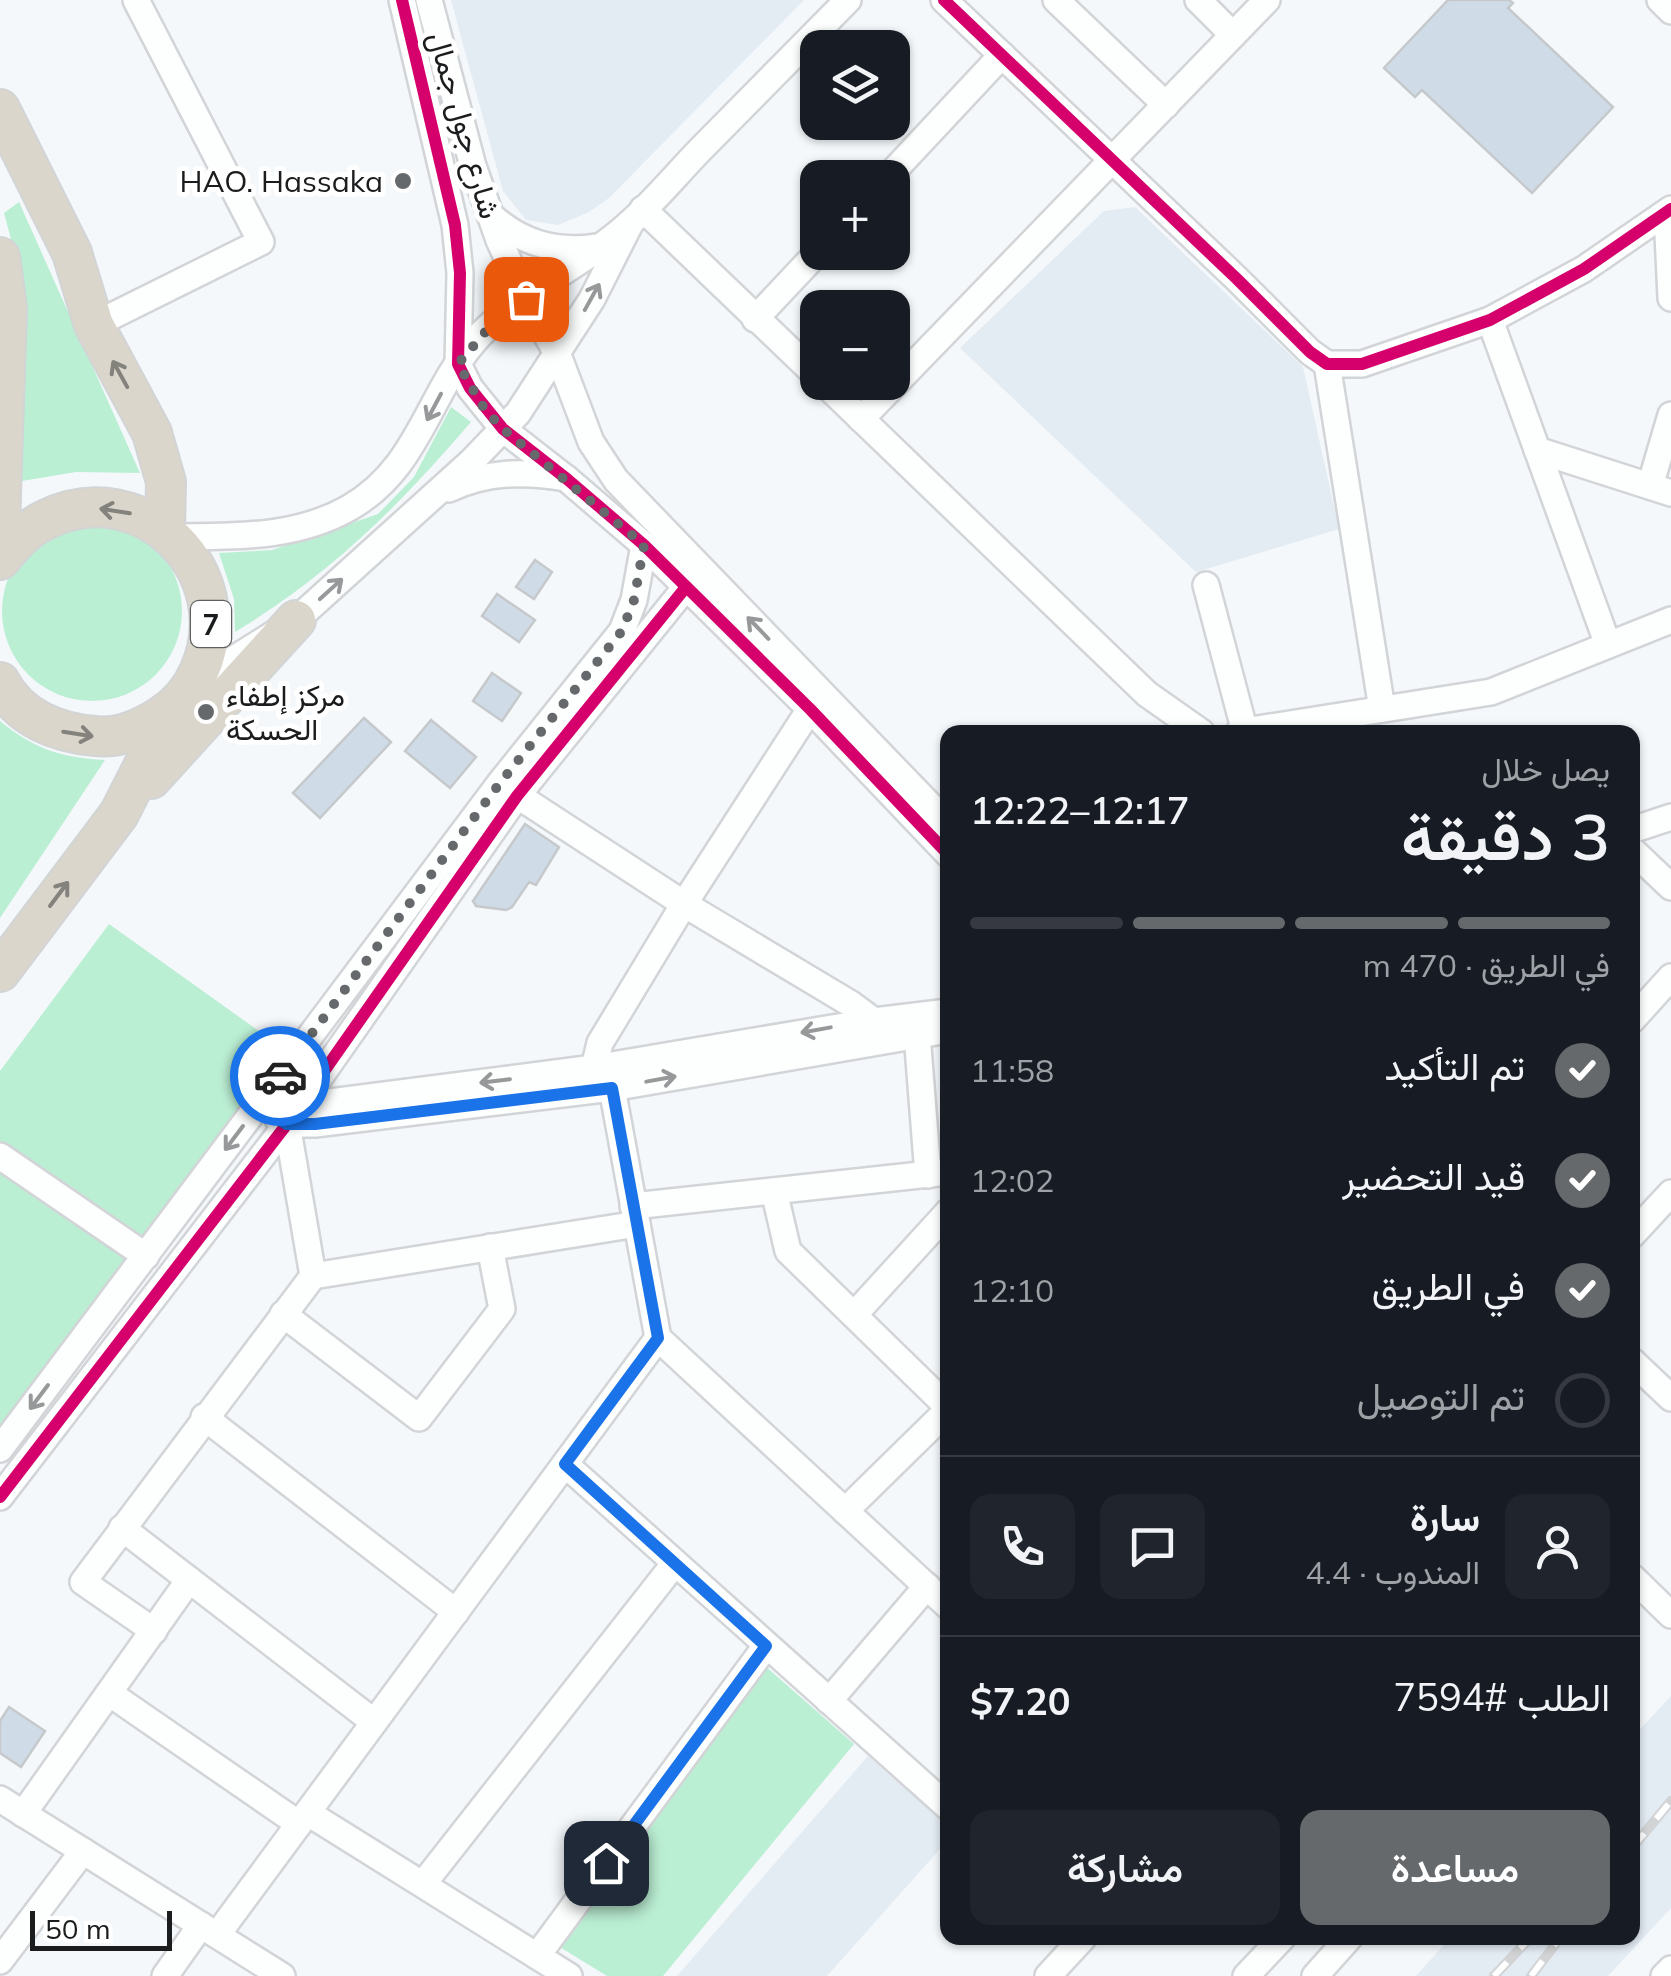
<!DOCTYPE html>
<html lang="ar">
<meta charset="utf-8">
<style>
body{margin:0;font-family:Mulish,Vazirmatn,sans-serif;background:#20242c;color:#f1f3f6;direction:rtl;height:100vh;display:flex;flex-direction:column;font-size:38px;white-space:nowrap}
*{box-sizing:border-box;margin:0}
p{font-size:32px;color:#9ea1a6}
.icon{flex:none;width:55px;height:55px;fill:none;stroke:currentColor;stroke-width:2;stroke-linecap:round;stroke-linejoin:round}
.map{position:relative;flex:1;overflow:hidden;direction:ltr}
.details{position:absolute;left:940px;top:725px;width:700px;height:1220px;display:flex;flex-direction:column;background:#171b24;border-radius:20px;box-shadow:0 2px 8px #0004;direction:rtl}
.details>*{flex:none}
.controls{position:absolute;left:800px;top:30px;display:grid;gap:20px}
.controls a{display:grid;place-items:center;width:110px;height:110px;border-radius:20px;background:#171b24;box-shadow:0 2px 8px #0004;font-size:50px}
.scale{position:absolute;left:30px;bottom:25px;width:142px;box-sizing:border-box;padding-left:10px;border:5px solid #1a1c1e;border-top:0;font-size:28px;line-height:35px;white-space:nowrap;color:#1a1c1e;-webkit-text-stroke:8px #fff;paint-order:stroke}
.pin{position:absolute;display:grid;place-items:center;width:85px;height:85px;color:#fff;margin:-42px;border-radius:20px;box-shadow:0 5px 15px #0006}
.courier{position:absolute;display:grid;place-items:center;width:100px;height:100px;margin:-50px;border:8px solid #1a73e8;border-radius:50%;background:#fff;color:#222;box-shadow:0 2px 12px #0007}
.summary em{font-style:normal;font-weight:600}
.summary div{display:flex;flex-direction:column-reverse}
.summary{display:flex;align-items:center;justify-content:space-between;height:170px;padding:0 30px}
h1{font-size:65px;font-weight:600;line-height:75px}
.bar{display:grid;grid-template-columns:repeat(4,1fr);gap:15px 10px;align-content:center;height:120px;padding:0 30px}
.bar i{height:12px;border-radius:8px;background:#363941}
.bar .current{background:#66696b}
.bar p{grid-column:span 4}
.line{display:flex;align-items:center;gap:25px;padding:0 30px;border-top:2px solid #363941}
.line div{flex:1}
.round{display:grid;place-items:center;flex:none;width:105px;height:105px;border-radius:20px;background:#20242c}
ol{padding:0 30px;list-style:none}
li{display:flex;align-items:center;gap:30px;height:110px}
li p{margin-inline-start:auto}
li .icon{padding:10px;border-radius:50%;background:#66696b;color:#fff;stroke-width:4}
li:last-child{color:#9ea1a6}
li i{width:55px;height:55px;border:5px solid #363941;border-radius:50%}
.action{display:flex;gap:20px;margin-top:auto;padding:20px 30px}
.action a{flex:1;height:115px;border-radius:20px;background:#66696b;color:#fff;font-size:40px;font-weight:600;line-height:115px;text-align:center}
.action a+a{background:#20242c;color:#f1f3f6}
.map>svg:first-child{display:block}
.built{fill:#e3ebf3}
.green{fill:#bbefd4}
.building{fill:#cfdce8;stroke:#c6c9cb;stroke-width:2.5}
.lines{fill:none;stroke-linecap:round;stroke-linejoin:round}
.minor-casing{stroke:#d2d4d7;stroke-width:30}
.highway-casing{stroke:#d2d4d5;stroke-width:42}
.minor{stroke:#fdfefe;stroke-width:25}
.highway{stroke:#dbd6cb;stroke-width:38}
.rail-casing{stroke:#d2d3d4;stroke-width:10}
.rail{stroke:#fff;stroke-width:6;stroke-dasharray:19;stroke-linecap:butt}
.cycleway-casing{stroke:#fff;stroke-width:19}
.cycleway{stroke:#d6006c;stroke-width:12}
.oneway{stroke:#979899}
.oneway2{stroke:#84827d}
.done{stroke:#66696b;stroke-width:10;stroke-dasharray:0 18}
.route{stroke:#1a73e8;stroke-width:12}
.poi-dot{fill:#66696b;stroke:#fff;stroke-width:4}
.labels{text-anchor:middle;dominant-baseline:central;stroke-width:10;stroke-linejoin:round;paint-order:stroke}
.shield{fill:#fff;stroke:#5f6062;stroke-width:2.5}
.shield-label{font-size:28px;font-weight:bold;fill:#1a1c1e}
.street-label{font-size:30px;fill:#1a1c1e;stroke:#fff}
.poi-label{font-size:30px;fill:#1a1c1e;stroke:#fff;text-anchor:end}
</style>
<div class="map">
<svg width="1671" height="1976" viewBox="0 0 1671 1976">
<rect width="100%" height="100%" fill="#f4f8fb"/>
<g class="built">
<path d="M451 0H804L609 198 589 212 558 225 526 220 503 191Z"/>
<path d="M1135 207 1303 367 1339 529 1196 572 960 348 1104 211Z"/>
<path d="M1671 1696V1908L1608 1976H1416L1450 1938H1632L1633 1737Z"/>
<path d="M868 1756 947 1825V1841L827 1976H677Z"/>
</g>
<g class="green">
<path d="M19 202 140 473 76 472 10 483 17 262 4 213Z"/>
<path d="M451 407 471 422C398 507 331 574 235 632L234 599 219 553 272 550 378 514 414 477Z"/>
<circle cx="92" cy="611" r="90"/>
<path d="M0 721C36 750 60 757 105 760L0 918Z"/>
<path d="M109 924 284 1049 0 1429V1071Z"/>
<path d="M764 1665 854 1744 663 1976H607L558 1946Z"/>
</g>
<g class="building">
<path d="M1448 0H1509L1513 3 1508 8 1613 107 1532 193 1422 90 1415 97 1384 68Z"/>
<path d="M535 560 552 572 534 599 516 587Z"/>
<path d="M497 594 535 620 519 642 482 616Z"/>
<path d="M492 673 521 693 502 721 473 701Z"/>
<path d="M364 718 391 742 320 818 293 793Z"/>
<path d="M431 720 476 757 450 788 405 751Z"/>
<path d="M525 824 559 847 536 885 529 882 512 907 506 910 476 906 473 901Z"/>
<path d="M9 1707 45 1731 21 1767 0 1753V1721Z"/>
</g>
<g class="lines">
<g class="minor-casing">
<g id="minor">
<path d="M402 0 455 225 460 273 458 364 470 388 503 429 567 479 644 545 810 709 948 854"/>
<path d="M429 0 473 166 499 240 526 299 558 355 591 442 616 480 948 824"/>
<path d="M944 0 1237 279 1310 352 1327 364H1362L1490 320 1584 269 1671 209"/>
<path d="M1056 0 1166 105"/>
<path d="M1198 0 1233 35"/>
<path d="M1660 0 1671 11"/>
<path d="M887 178 1002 55"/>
<path d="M643 209 818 377"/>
<path d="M1667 213 1671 298"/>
<path d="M490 215C521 243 555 253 596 247"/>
<path d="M755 319 818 252"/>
<path d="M1490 320 1608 645"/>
<path d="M94 325 261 242 136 0"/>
<path d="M1327 364 1382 709"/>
<path d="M823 382 1147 694 1201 732"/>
<path d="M861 419 1267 0"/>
<path d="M1537 450 1671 493"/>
<path d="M1650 486 1671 415"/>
<path d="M449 489C487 471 525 471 566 478"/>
<path d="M173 537C233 536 295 539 349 508 421 467 428 390 480 335 523 290 586 264 631 222 655 200 677 174 699 151 749 100 799 50 848 0"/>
<path d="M1206 585 1245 732"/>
<path d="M194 684 296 620 472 461 518 413 592 299 630 224"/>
<path d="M1239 732 1491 692 1671 620"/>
<path d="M506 788 684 904 851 1004 874 1021"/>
<path d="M1632 830 1671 817"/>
<path d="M1632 850 1671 887"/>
<path d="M1632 1020 1671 977"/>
<path d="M917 1034 928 1175"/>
<path d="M594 1068 600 1043 684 904 810 709"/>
<path d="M612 1088 658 1338 948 1606"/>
<path d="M291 1101 299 1106 594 1068 874 1021 948 1012"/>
<path d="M278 1119 287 1124H315L612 1088 948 1030"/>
<path d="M0 1156 146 1256"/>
<path d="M774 1191 788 1251 948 1407"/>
<path d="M633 1206 948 1172"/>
<path d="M1632 1235 1671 1193"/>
<path d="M313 1276 637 1224"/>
<path d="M283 1314 419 1418 502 1309 490 1247"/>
<path d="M854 1315 948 1212"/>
<path d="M1632 1361 1671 1398"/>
<path d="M204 1417 456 1612"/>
<path d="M0 1449 500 783 622 631 634 600 644 545"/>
<path d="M565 1464 948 1807"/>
<path d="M0 1497 287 1124 517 796 686 587"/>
<path d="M845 1511 948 1410"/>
<path d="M122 1528 374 1722"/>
<path d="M1632 1577 1671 1615"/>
<path d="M154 1631 83 1582 313 1276 287 1124"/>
<path d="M109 1693 299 1824"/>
<path d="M829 1701 927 1586"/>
<path d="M0 1799 282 1976"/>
<path d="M308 1813 569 1976"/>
<path d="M23 1814 189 1580"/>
<path d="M423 1884 675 1563"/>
<path d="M217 1935 658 1338"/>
<path d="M537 1956 766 1646"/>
<path d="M0 1961 83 1851"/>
<path d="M165 1976 201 1925"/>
<path d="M1048 1976 1083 1938"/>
<path d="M1246 1976 1282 1938"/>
<path d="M1315 1976 1349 1938"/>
<path d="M1664 1976 1671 1969"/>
</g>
</g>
<g class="highway-casing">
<g id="highway">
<path d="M0 109 72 253 94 325 152 433 166 482 165 531"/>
<path d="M0 257 7 308 0 526"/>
<path d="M0 560C13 544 26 529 45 520 143 471 243 574 199 672 191 690 177 706 160 717 141 729 118 739 95 736 57 733 19 718 0 682"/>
<path d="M151 779 296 620"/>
<path d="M0 972 119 814 172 710"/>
</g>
</g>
<use href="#minor" class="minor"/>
<use href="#highway" class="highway"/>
<g class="rail-casing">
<g id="rail">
<path d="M1632 1848 1671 1801"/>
<path d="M1494 1976 1530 1938"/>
<path d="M1531 1976 1560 1938"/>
</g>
</g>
<use href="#rail" class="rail"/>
<g class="cycleway-casing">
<g id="cycleway">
<path d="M402 0 455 225 460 273 458 364 470 388 503 429 567 479 644 545 810 709 948 854"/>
<path d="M944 0 1237 279 1310 352 1327 364H1362L1490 320 1584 269 1671 209"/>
<path d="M0 1497 287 1124 517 796 686 587"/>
</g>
</g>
<use href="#cycleway" class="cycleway"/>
</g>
<defs><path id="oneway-shaft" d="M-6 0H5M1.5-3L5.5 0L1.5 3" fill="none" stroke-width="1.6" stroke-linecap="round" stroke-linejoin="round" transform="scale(2.5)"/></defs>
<g class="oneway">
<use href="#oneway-shaft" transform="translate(592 297) rotate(-61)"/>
<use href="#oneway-shaft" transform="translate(434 407) rotate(118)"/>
<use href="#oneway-shaft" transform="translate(331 589) rotate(-42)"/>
<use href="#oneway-shaft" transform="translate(758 628) rotate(-134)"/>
<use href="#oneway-shaft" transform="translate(816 1030) rotate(170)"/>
<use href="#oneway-shaft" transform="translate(661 1079) rotate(-10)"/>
<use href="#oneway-shaft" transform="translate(495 1081) rotate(173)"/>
<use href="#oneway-shaft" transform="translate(234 1138) rotate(127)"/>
<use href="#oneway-shaft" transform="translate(39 1397) rotate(127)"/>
</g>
<g class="oneway2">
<use href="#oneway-shaft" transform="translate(120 374) rotate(-119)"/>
<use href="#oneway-shaft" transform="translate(115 511) rotate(-171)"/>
<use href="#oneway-shaft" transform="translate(78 734) rotate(9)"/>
<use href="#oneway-shaft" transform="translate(59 894) rotate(-53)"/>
</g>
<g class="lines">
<path class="done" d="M280 1076 500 783 622 631 634 600 644 545 503 429 485 410 458 364 492 324 526 299"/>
<path class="route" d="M280 1076 257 1106 287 1124H315L612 1088 658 1338 565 1464 766 1646 606 1863"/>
</g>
<g class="poi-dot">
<circle cx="403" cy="181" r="10"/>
<circle cx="206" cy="712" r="10"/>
</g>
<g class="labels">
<rect class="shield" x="191" y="601" width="40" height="46" rx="8"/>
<g class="shield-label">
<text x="211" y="624">7</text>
</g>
<g class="street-label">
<text transform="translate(465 125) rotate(74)">شارع جول جمال</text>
</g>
<g class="poi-label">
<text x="383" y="181">HAO. Hassaka</text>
<text x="226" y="695" text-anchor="start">مركز إطفاء<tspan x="226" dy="34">الحسكة</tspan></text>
</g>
</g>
</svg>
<div class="controls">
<a><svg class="icon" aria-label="layers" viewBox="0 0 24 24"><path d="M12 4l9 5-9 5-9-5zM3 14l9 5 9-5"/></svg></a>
<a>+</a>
<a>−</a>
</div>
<div class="scale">50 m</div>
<div class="pin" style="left:526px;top:299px;background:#ea580c"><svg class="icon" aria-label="bag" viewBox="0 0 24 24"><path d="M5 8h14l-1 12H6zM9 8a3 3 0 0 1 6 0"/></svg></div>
<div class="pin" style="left:606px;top:1863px;background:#1f2937"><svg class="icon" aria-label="home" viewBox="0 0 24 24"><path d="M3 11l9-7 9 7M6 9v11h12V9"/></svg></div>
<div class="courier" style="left:280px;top:1076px"><svg class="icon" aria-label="car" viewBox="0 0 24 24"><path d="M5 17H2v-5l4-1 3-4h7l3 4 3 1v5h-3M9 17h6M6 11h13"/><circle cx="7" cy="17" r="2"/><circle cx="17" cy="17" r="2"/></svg></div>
<section class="details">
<div class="summary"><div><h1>3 دقيقة</h1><p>يصل خلال</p></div><em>12:17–12:22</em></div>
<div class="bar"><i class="current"></i><i class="current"></i><i class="current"></i><i></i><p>في الطريق · 470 m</p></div>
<ol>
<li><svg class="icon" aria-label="check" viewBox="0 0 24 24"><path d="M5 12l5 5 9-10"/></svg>تم التأكيد<p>11:58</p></li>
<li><svg class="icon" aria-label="check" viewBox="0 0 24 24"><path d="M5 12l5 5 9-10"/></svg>قيد التحضير<p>12:02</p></li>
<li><svg class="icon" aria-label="check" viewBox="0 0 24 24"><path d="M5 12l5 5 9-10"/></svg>في الطريق<p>12:10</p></li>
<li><i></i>تم التوصيل</li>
</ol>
<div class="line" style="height:180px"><a class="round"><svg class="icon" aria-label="person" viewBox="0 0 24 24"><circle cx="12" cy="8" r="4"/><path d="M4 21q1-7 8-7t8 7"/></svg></a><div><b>سارة</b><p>المندوب · 4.4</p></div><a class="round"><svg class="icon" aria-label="chat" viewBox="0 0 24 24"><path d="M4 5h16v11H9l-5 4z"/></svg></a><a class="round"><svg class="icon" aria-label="phone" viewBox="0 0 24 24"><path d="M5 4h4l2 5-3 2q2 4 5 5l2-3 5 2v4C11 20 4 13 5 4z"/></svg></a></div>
<div class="line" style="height:130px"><div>الطلب #7594</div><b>$7.20</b></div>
<div class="action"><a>مساعدة</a><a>مشاركة</a></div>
</section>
</div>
